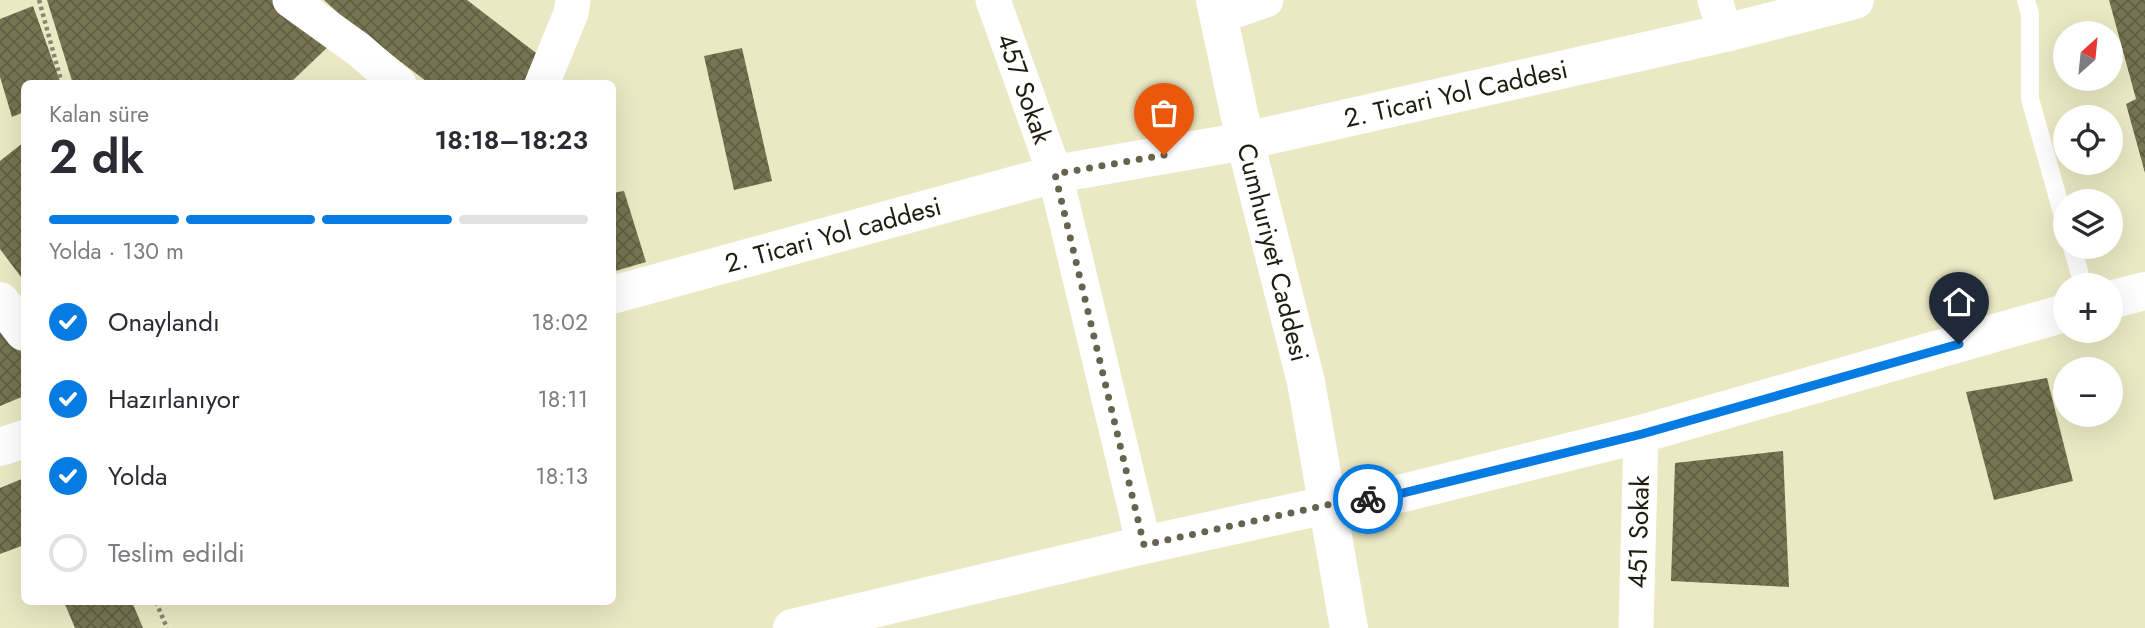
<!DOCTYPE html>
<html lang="tr">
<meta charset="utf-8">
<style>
body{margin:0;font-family:Jost,sans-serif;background:#f2f2f3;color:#2b2b33;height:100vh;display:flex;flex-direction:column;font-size:26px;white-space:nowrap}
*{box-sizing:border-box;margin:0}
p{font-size:23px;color:#7c7c81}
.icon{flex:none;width:38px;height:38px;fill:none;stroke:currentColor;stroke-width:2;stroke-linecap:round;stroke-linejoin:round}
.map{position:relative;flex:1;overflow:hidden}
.details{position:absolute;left:21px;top:80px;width:595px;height:525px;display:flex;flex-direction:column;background:#fff;border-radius:10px;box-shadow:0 7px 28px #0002}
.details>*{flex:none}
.needle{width:46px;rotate:27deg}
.controls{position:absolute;left:2053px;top:21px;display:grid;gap:14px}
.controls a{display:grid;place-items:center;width:70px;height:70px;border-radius:50%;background:#fff;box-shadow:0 7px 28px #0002;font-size:35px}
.pin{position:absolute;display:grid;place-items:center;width:60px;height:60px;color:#fff;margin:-72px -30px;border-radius:50% 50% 50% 0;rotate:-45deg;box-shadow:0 0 7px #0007}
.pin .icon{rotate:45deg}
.courier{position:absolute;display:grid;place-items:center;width:70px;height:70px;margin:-35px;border:5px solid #067be2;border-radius:50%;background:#fff;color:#222;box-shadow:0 2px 9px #0007}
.overview em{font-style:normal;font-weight:600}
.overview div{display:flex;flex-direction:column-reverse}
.overview{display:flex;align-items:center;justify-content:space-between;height:119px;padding:0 28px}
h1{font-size:46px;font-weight:600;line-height:52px}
.bar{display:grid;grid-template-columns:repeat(4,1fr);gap:10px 7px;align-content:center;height:84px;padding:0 28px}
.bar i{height:9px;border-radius:5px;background:#e1e1e2}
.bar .on{background:#067be2}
.bar p{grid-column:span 4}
ol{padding:0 28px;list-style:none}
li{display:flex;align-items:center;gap:21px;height:77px}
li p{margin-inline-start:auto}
li .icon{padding:7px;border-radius:50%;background:#067be2;color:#fff;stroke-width:4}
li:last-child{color:#7c7c81}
li i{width:38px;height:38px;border:4px solid #e1e1e2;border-radius:50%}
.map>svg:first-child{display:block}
.building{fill:url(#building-cross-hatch)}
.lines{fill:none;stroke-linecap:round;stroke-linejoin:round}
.path{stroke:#88866d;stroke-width:4.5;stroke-dasharray:3.5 3.5;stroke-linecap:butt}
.lane{stroke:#fff;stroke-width:18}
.street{stroke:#fff;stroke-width:35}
.secondary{stroke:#fff;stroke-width:38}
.done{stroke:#66644f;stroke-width:7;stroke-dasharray:0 12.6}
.route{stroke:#067be2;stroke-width:9}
.labels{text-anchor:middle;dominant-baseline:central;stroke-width:6;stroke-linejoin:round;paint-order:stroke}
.street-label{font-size:26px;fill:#1f1d10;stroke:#f8f5d1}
</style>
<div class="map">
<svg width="2145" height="628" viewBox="0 0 2145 628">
<defs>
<pattern id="building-cross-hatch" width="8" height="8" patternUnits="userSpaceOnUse" patternTransform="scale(1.75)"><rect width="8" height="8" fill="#777452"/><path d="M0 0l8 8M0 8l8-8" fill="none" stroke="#615f43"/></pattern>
</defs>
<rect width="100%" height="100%" fill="#ebe8c4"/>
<g class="building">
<path d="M47 0H277L333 42 289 84H73Z"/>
<path d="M324 0H467L540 56 525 84H430L348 22Z"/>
<path d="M2109 0H2145V173L2126 104 2136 99Z"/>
<path d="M33 6 61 84H24V112L12 117 0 77V19Z"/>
<path d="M742 48 772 181 734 190 704 56Z"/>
<path d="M24 142V281L0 249V161Z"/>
<path d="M624 191 646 262 612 272V193Z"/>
<path d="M12 322 24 353V396L0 406V328Z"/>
<path d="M2047 378 2073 481 1994 500 1966 392Z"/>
<path d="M1783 451 1789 587 1671 581 1675 463Z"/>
<path d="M24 478V545L0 554V488Z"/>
<path d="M64 602H132L143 628H75Z"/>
</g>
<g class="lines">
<g class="path">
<path d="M39 0 62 84"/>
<path d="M156 602 167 628"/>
</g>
<g class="lane">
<path d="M2026 0 2030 14V99L2065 223"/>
<path d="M2072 247 2083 285"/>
</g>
<g class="street">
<path d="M290 0 358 49 399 84"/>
<path id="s1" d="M993 0 1055 174 1144 545"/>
<path d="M1715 0 1725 33"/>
<path d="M1219 16 1266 0"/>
<path d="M542 84 571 13 573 0"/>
<path id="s2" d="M1636 628 1641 434"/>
</g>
<g class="secondary">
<path id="s3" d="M1215 0 1245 141 1306 382 1349 628"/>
<path id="s4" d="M612 295 1055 174 1245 141 1725 33 1855 0"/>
<path d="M2110 300 2145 291"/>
<path d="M0 301 24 332"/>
<path d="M0 447 24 439"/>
<path d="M792 628 1144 545 1327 505 1399 494 1641 434 2065 313"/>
</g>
</g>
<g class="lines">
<path class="done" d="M1164 155 1055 174 1144 545 1327 505 1368 499"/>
<path class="route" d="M1368 499 1399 494 1642 434 1959 344"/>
</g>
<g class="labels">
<g class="street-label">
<text stroke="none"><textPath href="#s1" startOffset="94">457 Sokak</textPath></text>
<text stroke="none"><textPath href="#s4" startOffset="868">2. Ticari Yol Caddesi</textPath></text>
<text stroke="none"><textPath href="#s4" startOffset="229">2. Ticari Yol caddesi</textPath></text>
<text stroke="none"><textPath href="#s3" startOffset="259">Cumhuriyet Caddesi</textPath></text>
<text stroke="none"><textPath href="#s2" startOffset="96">451 Sokak</textPath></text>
</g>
</g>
</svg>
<div class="controls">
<a><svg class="needle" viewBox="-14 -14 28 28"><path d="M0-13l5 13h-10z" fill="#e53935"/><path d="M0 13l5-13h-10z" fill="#7c7c81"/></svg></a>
<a><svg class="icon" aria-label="locate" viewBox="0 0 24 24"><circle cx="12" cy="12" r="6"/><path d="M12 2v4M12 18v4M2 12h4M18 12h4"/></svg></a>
<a><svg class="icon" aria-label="layers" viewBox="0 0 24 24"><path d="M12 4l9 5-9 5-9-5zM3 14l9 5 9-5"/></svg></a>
<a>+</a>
<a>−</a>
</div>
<div class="pin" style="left:1164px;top:155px;background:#ea580c"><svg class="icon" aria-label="bag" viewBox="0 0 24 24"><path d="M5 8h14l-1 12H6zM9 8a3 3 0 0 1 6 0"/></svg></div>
<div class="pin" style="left:1959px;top:344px;background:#1f2937"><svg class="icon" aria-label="home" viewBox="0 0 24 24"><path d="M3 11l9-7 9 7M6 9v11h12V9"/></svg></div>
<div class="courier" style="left:1368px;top:499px"><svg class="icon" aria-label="bike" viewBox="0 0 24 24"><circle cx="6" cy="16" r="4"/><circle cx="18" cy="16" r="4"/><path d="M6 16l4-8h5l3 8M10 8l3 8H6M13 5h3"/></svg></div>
<section class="details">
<div class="overview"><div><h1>2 dk</h1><p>Kalan süre</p></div><em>18:18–18:23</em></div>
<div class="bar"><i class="on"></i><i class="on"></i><i class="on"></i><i></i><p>Yolda · 130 m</p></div>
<ol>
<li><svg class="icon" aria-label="check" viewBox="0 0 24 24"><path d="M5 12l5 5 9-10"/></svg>Onaylandı<p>18:02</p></li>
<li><svg class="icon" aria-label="check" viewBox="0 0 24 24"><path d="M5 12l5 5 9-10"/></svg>Hazırlanıyor<p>18:11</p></li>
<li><svg class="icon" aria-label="check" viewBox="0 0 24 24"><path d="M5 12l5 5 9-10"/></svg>Yolda<p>18:13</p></li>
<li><i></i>Teslim edildi</li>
</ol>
</section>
</div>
